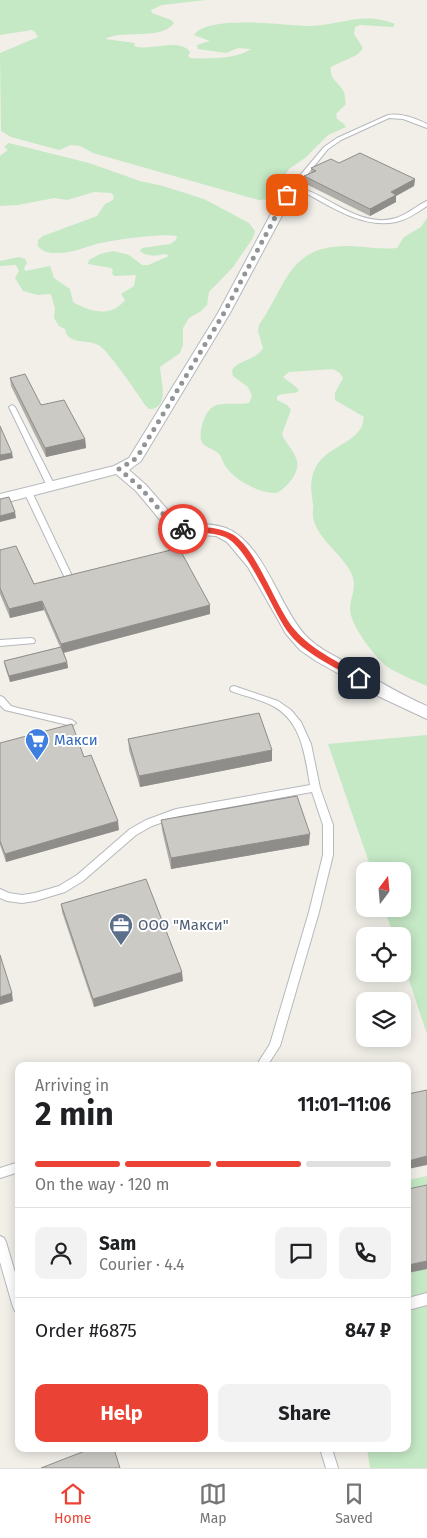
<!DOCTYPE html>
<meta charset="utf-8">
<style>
body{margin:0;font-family:"Fira Sans",sans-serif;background:#f2f2f2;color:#202124;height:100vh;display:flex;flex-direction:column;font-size:19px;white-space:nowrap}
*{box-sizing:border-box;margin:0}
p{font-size:16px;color:#757577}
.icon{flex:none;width:28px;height:28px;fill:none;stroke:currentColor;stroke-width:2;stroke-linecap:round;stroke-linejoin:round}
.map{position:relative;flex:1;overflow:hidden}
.details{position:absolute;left:15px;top:1062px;width:396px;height:390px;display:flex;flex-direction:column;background:#fff;border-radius:10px;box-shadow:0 2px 12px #0003}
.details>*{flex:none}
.needle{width:32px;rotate:16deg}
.fabs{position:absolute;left:356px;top:862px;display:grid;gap:10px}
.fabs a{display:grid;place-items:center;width:55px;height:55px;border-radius:10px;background:#fff;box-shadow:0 2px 12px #0003;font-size:25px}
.pin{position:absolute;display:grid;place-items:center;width:42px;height:42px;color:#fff;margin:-21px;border-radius:10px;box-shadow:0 2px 8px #0006}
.courier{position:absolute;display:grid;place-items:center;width:50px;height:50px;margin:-25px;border:4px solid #ea4335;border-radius:50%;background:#fff;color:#222;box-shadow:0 1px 6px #0007}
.overview em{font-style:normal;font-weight:700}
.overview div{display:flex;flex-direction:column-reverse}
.overview{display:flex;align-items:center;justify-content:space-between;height:85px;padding:0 20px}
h1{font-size:32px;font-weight:700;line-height:38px}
.bar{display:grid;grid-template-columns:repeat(4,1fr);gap:8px 5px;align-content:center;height:60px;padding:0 20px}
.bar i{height:6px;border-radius:4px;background:#e0e0e0}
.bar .active{background:#ea4335}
.bar p{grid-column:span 4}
.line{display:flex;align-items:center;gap:12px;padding:0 20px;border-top:1px solid #e0e0e0}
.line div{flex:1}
.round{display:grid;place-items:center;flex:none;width:52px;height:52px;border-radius:10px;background:#f2f2f2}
.cta{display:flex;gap:10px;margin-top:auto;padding:10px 20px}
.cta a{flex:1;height:58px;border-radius:10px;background:#ea4335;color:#fff;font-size:20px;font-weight:700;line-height:58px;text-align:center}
.cta a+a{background:#f2f2f2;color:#202124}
.tabs{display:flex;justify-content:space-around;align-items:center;height:70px;border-top:1px solid #e0e0e0;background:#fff;font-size:14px;color:#757577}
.tabs a{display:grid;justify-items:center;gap:2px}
.tabs .active{color:#ea4335}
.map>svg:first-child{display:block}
.green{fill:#c5e8c5}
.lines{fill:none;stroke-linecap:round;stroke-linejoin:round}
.lane-casing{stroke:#b5b8bc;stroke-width:2}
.street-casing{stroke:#b5b8bc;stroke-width:2}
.lane{fill:#fff;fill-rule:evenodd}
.street{fill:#fff;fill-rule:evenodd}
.wall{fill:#afaea9}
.shaded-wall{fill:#8f8d8a}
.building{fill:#cccac5;stroke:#8f8d8a}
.route{fill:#ea4335}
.done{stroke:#929495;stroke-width:5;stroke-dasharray:0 9}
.labels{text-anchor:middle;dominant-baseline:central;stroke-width:4;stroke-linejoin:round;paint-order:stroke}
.shop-label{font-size:15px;fill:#366cbe;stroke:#fff;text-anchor:start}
.service-label{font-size:15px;fill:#4e5e75;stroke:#fff;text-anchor:start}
</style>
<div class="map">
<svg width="427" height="1468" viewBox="0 0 427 1468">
<rect width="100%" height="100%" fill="#f1efe8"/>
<g class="green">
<path d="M0 0H206L162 5 151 10 152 13 171 20 174 23C161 41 123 29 105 39L135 43 134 46C151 52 178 37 190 52L188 56 190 58C207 59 238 59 251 49L238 48 226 53 198 49 197 45 210 41 194 35C209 14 287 26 311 26 341 25 364 11 395 24L393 27 360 25 355 27 354 34 363 48C356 59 342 60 331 67 329 80 339 82 344 92 345 95 345 101 346 104L336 114 337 119 344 124 346 127 328 135 305 158 289 169 270 199 259 200 93 153 80 146 71 145 59 150 11 137 1 131 0 53 38 37 35 32 32 30 0 35Z"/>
<path d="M9 143 89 163 140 181 163 186 204 199 249 223 255 231 253 238 233 267 209 292 207 305 201 311 189 318 183 328V345L180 353 160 367C161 381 170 409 149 409L145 405C138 394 109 352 100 346 89 338 67 346 65 329L59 326 54 318 55 309 51 294 38 295 23 291 15 278 19 271 16 265 0 266V261L19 257 25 259 27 263 24 268 25 271 50 266 54 278 70 289 73 302C90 312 111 318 125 300L121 294 134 286 136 275 115 276 112 274 113 270 111 268 88 264 89 260 100 254 113 251 129 255 142 265H148L169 256 166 254C157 256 147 257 140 251L142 248 170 244 176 240 177 236C160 233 114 240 96 244 83 248 69 254 54 253 48 253 42 251 38 246V240L43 236 97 216 105 204 113 200 114 196 111 193 94 192 67 200 54 198 18 205 0 206V156L8 150 4 147Z"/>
<path d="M427 218V686C415 681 401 675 389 668 376 659 350 625 350 609 351 592 359 586 349 569 339 552 315 536 313 516 312 512 314 508 313 504 312 496 310 487 312 478 318 448 350 447 361 428 363 425 363 420 364 417L335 400V393L343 378 340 373 333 369 289 372 283 377 296 387 299 391C292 395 285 392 277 396V400L287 405 291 410 282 434C285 443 293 449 296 458 302 471 287 488 276 493 259 493 236 481 226 467 223 463 222 457 219 454 214 448 203 448 201 440 199 429 205 411 214 406 223 402 239 405 249 403L252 396 248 387 233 376 232 370C239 359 256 361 263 348L258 331 259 325C287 285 288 246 347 246 364 246 379 250 397 248L404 237 421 227Z"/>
<path d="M427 735V1034L403 962 402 936H394L384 909H402V871H372L328 744Z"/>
<path d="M427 1176V1468H370L367 1449H408V1180Z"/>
</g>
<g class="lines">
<g class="lane-casing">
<g id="lane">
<path d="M388 115C402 113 414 118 427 124V128L403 119 389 118 341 140 328 149 297 187C329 195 360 229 396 218 408 214 416 206 427 201V206C417 213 408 219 396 222 363 229 330 206 302 191L295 189 289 196H285L284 195 290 186 292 185 324 147 337 138Z"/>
<path d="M12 405 15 407 55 486 54 488H51L47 486 9 407Z"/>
<path d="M25 490H31L32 492 72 576 71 578H65L64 576 24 492Z"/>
<path d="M31 638 34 639 35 641 34 643 0 646V640Z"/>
<path d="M234 686 278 701 291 710 301 722 311 744 320 788 333 825V855L319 912 280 1046 267 1066H256L270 1044 309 912 323 855V825L312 792 180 816 152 826 136 835 83 881 65 892 35 901 22 903 7 901 0 898V889L9 893 22 895 35 893 59 886 77 875 130 829 146 820 176 809 310 785C305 756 302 720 271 705 259 699 244 696 231 691L230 689 231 687Z"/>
<path d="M0 696 3 697 11 706 18 708 72 720 76 723 72 726 5 710 0 705Z"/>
<path d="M19 1162V1172L0 1178V1168Z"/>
<path d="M0 1236 4 1238 6 1242 19 1286V1313L15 1311 13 1307 0 1262Z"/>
<path d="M427 1293V1305L408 1310V1298Z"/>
<path d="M320 1449H332L338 1468H326Z"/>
</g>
</g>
<g class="street-casing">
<path id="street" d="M287 191 293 195 230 313 141 461 129 470 146 485 180 524C195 524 212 523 226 528 265 544 279 608 307 637 320 650 337 657 353 666 377 680 401 695 427 706V719L380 697 316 661 300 650 286 634 248 567 227 542 216 536 171 533 136 491 116 474 0 504V494L114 466 129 458 218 313 281 195Z"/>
</g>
<use href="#lane" class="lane"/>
<use href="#street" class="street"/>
</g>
<g class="wall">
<path d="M339 163 415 179 414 186 396 196V202L370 216 304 183V176L311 173V168Z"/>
<path d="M10 378 41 405 85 439 86 448 46 457 11 386Z"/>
<path d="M0 550 34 584 210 605V614L64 653 67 662 68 668 10 682 5 667 4 661 60 647 44 610 10 618 0 594Z"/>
<path d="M128 739 272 761 140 787 129 750Z"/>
<path d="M0 743 84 757 119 830 6 862 0 845Z"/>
<path d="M161 820 309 845 171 869 162 830Z"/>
<path d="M61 904 183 981 94 1007 62 912Z"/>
</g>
<g class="shaded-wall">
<path d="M415 179 414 186 396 196V202L370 216V209L391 192Z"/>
<path d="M85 439 86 448 46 457 45 448Z"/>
<path d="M12 453 13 458 0 461V455Z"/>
<path d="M15 512 16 518 0 522V516Z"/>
<path d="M42 601 44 610 10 618 9 609Z"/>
<path d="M210 605V614L62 653 61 644Z"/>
<path d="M67 662 68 668 10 682 9 676Z"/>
<path d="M272 750V761L140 787 139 776Z"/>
<path d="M118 821 119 830 6 862 5 854Z"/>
<path d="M310 834 309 845 171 869V858Z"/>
<path d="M182 972 183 981 94 1007 93 999Z"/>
<path d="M12 993 13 1001 0 1005V997Z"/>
<path d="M427 1156V1165L408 1169V1161Z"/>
<path d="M427 1261V1269L408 1273V1265Z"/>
</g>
<g class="building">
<path d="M360 153 415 179 391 192 396 195 370 209 304 176 316 171 311 168 331 159 339 163Z"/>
<path d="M25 374 41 405 64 400 85 439 45 448 10 378Z"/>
<path d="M0 426 12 453 0 455Z"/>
<path d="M9 497 15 512 0 516V499Z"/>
<path d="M16 546 34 584 179 548 210 605 61 644 42 601 9 609 0 588V550Z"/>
<path d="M61 647 67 662 9 676 4 661Z"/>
<path d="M259 713 272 750 139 776 128 739Z"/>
<path d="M72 724 84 757 91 755 118 821 5 854 0 841V743Z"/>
<path d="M297 796 310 834 171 858 161 820Z"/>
<path d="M146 879 182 972 93 999 61 904Z"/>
<path d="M0 955 12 993 0 997Z"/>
<path d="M427 1090V1156L408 1161V1094Z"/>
<path d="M427 1185V1261L408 1265V1189Z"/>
<path d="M90 1449H114L120 1468H41Z"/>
</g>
<path class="route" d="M183 527C199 527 217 526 232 534 257 548 275 607 295 630 312 650 339 662 362 676V680H356C334 666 303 653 288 632 272 610 248 547 225 537 210 531 196 534 180 531V528Z"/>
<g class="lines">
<path class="done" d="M183 529H176L141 488 119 469 134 460 139 454 224 313 287 195"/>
</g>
<defs>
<g id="supermarket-pin" transform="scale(1.25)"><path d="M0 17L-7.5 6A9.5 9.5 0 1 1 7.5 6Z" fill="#3f7fe0" stroke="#fff"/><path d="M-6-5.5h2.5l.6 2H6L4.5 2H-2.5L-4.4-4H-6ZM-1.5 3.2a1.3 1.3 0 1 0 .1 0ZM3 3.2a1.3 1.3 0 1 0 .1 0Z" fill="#fff"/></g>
<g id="office-pin" transform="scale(1.25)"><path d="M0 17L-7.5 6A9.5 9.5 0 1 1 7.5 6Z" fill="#5c6f8a" stroke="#fff"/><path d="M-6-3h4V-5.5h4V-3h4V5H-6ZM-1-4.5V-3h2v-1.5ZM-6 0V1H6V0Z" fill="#fff"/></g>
</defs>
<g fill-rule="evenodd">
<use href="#supermarket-pin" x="37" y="740"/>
<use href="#office-pin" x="121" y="925"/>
</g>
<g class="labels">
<g class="shop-label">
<text x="54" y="740">Макси</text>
</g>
<g class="service-label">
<text x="138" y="925">ООО "Макси"</text>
</g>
</g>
</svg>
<div class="fabs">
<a><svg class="needle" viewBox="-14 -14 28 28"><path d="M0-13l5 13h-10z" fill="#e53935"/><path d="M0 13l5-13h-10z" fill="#757577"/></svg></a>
<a><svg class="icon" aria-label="locate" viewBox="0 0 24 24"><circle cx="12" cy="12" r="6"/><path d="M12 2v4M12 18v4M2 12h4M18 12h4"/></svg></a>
<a><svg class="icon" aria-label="layers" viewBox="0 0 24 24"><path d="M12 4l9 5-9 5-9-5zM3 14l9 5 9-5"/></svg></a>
</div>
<div class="pin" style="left:287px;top:195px;background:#ea580c"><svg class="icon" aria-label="bag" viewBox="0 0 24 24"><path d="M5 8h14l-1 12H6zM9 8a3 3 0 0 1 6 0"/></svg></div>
<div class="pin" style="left:359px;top:678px;background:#1f2937"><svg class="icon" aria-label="home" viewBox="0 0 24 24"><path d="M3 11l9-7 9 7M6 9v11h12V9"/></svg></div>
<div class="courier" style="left:183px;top:529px"><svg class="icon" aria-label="bike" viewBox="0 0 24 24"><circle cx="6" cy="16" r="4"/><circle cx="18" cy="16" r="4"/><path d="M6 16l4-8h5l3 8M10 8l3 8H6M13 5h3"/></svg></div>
<section class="details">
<div class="overview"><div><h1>2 min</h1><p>Arriving in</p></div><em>11:01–11:06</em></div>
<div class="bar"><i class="active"></i><i class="active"></i><i class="active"></i><i></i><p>On the way · 120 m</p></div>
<div class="line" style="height:90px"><a class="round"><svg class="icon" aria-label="person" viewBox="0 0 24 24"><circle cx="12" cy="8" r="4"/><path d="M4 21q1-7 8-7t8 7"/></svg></a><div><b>Sam</b><p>Courier · 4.4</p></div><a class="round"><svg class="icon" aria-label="chat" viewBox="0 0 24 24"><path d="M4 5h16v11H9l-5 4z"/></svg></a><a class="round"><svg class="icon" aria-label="phone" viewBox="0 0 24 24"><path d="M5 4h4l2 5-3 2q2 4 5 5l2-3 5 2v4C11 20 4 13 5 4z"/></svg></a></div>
<div class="line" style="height:65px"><div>Order #6875</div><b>847 ₽</b></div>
<div class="cta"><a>Help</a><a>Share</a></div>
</section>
</div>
<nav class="tabs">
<a class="active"><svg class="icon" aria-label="home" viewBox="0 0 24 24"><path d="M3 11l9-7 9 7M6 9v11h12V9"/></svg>Home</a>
<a><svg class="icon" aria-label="map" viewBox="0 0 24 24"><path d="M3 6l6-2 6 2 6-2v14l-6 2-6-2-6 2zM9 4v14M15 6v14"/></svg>Map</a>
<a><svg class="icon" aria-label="saved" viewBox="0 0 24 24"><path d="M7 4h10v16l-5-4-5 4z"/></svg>Saved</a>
</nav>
